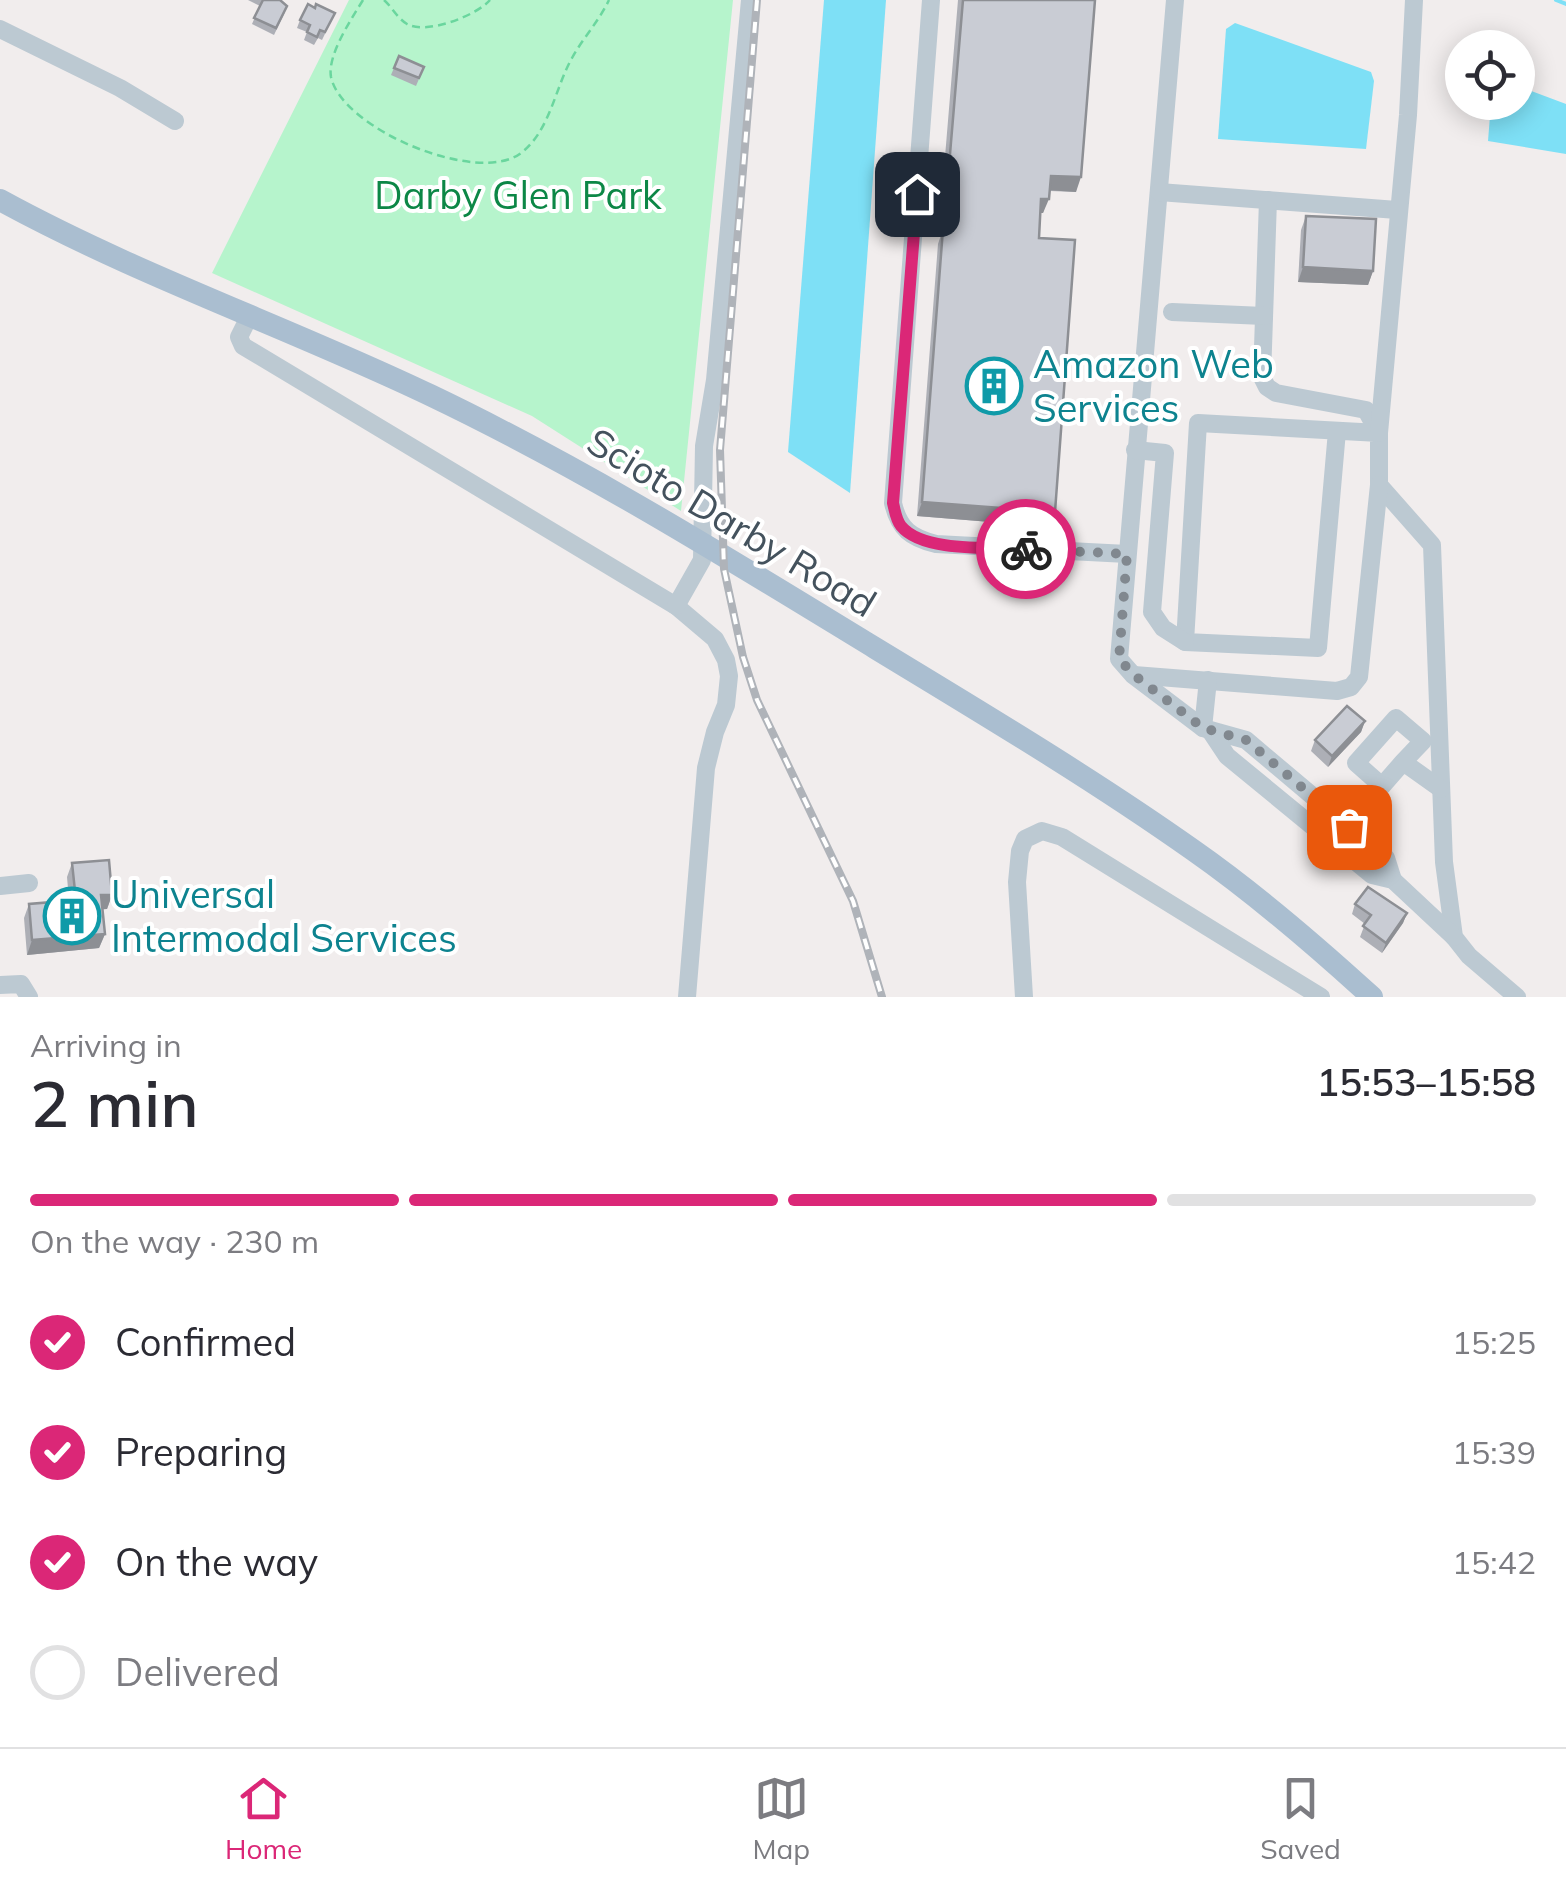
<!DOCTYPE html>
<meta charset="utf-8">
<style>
body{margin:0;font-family:Mulish,sans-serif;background:#f2f2f3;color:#2b2b33;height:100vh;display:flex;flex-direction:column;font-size:38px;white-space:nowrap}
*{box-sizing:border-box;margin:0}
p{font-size:32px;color:#7c7c81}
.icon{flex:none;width:55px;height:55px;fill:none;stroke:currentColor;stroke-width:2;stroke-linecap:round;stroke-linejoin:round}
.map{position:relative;height:997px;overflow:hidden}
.panel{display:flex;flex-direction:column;background:#fff;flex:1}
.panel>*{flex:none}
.buttons{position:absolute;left:1445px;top:30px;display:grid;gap:20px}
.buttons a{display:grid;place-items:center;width:90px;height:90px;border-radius:50%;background:#fff;box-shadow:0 5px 25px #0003;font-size:50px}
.pin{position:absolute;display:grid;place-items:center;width:85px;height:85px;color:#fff;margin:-42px;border-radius:20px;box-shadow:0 5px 15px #0006}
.courier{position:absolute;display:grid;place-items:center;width:100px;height:100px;margin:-50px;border:8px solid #db2777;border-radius:50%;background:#fff;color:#222;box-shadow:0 2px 12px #0007}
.head em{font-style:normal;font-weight:600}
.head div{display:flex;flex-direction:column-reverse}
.head{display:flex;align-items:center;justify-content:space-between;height:170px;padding:0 30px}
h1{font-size:65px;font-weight:600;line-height:75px}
.bar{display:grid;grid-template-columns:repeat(4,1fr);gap:15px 10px;align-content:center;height:120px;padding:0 30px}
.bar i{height:12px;border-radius:8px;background:#e1e1e2}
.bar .active{background:#db2777}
.bar p{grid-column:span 4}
ol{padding:0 30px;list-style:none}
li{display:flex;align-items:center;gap:30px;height:110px}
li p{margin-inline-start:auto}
li .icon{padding:10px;border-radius:50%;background:#db2777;color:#fff;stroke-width:4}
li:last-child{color:#7c7c81}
li i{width:55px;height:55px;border:5px solid #e1e1e2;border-radius:50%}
.tab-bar{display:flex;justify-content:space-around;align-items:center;height:140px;border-top:2px solid #e1e1e2;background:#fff;font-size:28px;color:#7c7c81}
.tab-bar a{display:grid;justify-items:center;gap:5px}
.tab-bar .active{color:#db2777}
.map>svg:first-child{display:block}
.green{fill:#b6f4cc}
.water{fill:#7ee0f6}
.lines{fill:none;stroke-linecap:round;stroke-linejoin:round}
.stream{stroke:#7ee0f6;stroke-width:4}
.path{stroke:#6ad69e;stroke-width:2.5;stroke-dasharray:8 5;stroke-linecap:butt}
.minor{stroke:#bcc9d2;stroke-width:18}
.major{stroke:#aabed0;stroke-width:22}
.rail-casing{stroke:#afb3b9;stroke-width:8}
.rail{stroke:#fff;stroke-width:4;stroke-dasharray:11;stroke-linecap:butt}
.wall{fill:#adafb6}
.shaded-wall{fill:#8d8f94}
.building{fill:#c9ccd4;stroke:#8d8f94;stroke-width:2.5}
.done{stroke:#81888f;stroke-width:10;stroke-dasharray:0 18}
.route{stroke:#db2777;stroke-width:12}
.labels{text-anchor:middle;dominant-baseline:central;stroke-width:8;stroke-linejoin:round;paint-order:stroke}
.park-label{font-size:38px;fill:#0c8746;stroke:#fff}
.culture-label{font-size:38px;fill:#0d838f;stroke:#fff;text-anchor:start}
.street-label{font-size:38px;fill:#44525d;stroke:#fff}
</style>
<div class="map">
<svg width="1566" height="997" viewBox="0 0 1566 997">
<rect width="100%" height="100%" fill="#f1eded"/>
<path class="green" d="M349 0H733L681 511 532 416 212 273Z"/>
<g class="water">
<path d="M824 0H886L850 493 788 452Z"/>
<path d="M1235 23 1371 72 1374 81 1366 149 1218 139 1226 29Z"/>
<path d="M1518 86 1566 104V154L1488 141 1491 103 1518 102Z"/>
</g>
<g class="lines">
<path class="stream" d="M1556 0 1566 4"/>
<g class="path">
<path d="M363 0C352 18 327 55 331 77 342 129 478 186 521 153 550 131 555 88 572 58 583 38 599 21 609 0"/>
<path d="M384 0C392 7 397 18 407 24 426 35 476 16 490 0"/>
</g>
<g class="minor">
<path d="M931 0 893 503C899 529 911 538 936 544L1127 554"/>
<path d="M1175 0 1119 659 1133 675 1203 728 1246 740 1386 858 1393 880"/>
<path d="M0 29 120 88 175 121"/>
<path d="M1159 192 1397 210"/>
<path d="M1268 200 1262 377 1267 387 1276 393 1366 410 1378 432"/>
<path d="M1172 312 1264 316"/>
<path d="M249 317 239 337 243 346 676 606 715 639 726 660 729 676 726 705 715 732 706 768 687 997"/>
<path d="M1337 431 1318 648 1185 642 1198 423 1379 433V485L1432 545 1444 862 1454 937 1469 956 1517 997"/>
<path d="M1379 433 1408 115 1414 0"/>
<path d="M1135 450 1165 453 1152 612 1163 628 1185 642"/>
<path d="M676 606 702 560 704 446 715 380 750 0"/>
<path d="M1134 675 1337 691 1351 687 1359 677 1379 485"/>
<path d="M1203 728 1208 680"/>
<path d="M1211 732 1227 756 1372 875 1393 880 1454 937"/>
<path d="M1403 762 1382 786 1356 763 1396 718 1423 741 1403 762 1441 789"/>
<path d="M0 886 29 883"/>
<path d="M0 985 21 984 29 997"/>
<path d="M1024 997 1017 882 1020 851 1025 839 1042 831 1062 837 1321 997"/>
</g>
<path class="major" d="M0 200C139 276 288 327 430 395 585 469 729 559 875 648 982 713 1091 778 1193 850 1256 894 1315 945 1372 997"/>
<g class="rail-casing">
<path id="rail" d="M757 0 720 450 724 569 743 657 757 700 853 901 882 997"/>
</g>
<use href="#rail" class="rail"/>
</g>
<g class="wall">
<path d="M248 0H280L285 12 274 35 252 24 260 6Z"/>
<path d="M958 0H1095L1076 192 1050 191 1043 213H1040L1039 238 1050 527 917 516 938 244 943 229 946 231 949 182 943 181Z"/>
<path d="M315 8 335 13 322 40 318 38 314 45 304 40 307 32 297 28 300 20Z"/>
<path d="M399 56 424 67 416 86 391 75Z"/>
<path d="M1306 216 1373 271 1368 285 1298 282 1301 230Z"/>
<path d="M1365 721 1361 732 1328 767 1311 751 1315 740Z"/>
<path d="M72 863 112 895 107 909H103L105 934 99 948 27 955 24 918 29 904 69 900 67 877Z"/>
<path d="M1355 904 1407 913 1403 923 1382 953 1360 937 1365 924 1352 914Z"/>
</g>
<g class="shaded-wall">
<path d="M1051 176 1081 177 1076 192 1046 190Z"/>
<path d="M1041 199H1049L1043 213H1036Z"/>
<path d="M1303 267 1373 271 1368 285 1298 282Z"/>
<path d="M922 502 1055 512 1050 527 917 516Z"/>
<path d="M1365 721 1361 732 1328 767 1332 756Z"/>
<path d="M101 895H112L107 909 96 910Z"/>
<path d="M1407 913 1403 923 1382 953 1386 943Z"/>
<path d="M105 934 99 948 27 955 32 940Z"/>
</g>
<g class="building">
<path d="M263 0H280L287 6 276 28 254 18Z"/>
<path d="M963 0H1095L1081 177 1051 176 1049 199H1041L1039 238 1075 240 1055 512 922 502 943 229 951 232 954 168 949 166Z"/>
<path d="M308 4 315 8 316 4 335 13 325 32 320 30 317 37 307 32 310 25 300 20Z"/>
<path d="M399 56 424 67 419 78 394 68Z"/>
<path d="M1306 216 1376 219 1373 271 1303 267Z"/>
<path d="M1347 706 1365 721 1332 756 1315 740Z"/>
<path d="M109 860 112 895H101L105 934 32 940 29 904 76 900 72 863Z"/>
<path d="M1368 887 1407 913 1386 943 1363 926 1371 915 1355 904Z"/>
</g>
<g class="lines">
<path class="done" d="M1026 549 1127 554 1119 659 1134 675 1203 728 1246 740 1349 827"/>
<path class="route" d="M917 194 893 503C895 511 896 520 901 526 923 553 993 547 1026 549"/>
</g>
<defs>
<g id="building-ring" transform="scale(2.875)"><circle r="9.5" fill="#fff" stroke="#0f9aa8" stroke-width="1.5"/><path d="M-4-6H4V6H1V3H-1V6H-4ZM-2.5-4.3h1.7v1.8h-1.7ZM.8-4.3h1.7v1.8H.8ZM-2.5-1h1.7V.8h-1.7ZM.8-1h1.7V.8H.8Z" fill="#0f9aa8"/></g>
</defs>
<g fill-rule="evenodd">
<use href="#building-ring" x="994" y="386"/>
<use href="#building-ring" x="72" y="916"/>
</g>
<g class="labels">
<g class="park-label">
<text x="518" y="195">Darby Glen Park</text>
</g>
<g class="culture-label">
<text x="1033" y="364">Amazon Web<tspan x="1033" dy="44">Services</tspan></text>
<text x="111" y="894">Universal<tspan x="111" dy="44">Intermodal Services</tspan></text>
</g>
<g class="street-label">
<text transform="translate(732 522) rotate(31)">Scioto Darby Road</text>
</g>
</g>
</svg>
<div class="buttons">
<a><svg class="icon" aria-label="locate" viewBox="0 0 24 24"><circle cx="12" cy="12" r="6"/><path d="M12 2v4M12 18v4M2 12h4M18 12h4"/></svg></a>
</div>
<div class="pin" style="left:1349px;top:827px;background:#ea580c"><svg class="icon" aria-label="bag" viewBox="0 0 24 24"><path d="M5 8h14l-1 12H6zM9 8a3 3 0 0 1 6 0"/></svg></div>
<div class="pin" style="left:917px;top:194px;background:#1f2937"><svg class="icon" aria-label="home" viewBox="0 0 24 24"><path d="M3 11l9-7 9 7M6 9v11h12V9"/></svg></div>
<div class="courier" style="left:1026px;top:549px"><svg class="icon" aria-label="bike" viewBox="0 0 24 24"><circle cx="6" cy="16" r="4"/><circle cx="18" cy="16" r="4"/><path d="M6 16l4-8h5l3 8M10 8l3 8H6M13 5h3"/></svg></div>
</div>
<section class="panel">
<div class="head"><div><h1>2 min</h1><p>Arriving in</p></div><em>15:53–15:58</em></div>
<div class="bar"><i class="active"></i><i class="active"></i><i class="active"></i><i></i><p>On the way · 230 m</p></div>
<ol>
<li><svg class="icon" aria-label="check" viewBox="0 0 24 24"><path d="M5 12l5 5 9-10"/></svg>Confirmed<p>15:25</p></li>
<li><svg class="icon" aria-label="check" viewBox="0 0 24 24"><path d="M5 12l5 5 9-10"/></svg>Preparing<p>15:39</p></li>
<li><svg class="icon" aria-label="check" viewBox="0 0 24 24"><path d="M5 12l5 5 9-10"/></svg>On the way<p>15:42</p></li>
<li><i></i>Delivered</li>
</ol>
</section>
<nav class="tab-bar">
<a class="active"><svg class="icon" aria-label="home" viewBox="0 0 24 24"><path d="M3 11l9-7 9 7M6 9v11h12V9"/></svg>Home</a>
<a><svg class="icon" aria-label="map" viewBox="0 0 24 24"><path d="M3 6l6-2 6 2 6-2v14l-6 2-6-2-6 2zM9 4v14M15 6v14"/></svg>Map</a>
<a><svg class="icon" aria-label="saved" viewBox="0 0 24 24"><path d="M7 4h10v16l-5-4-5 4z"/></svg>Saved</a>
</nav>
